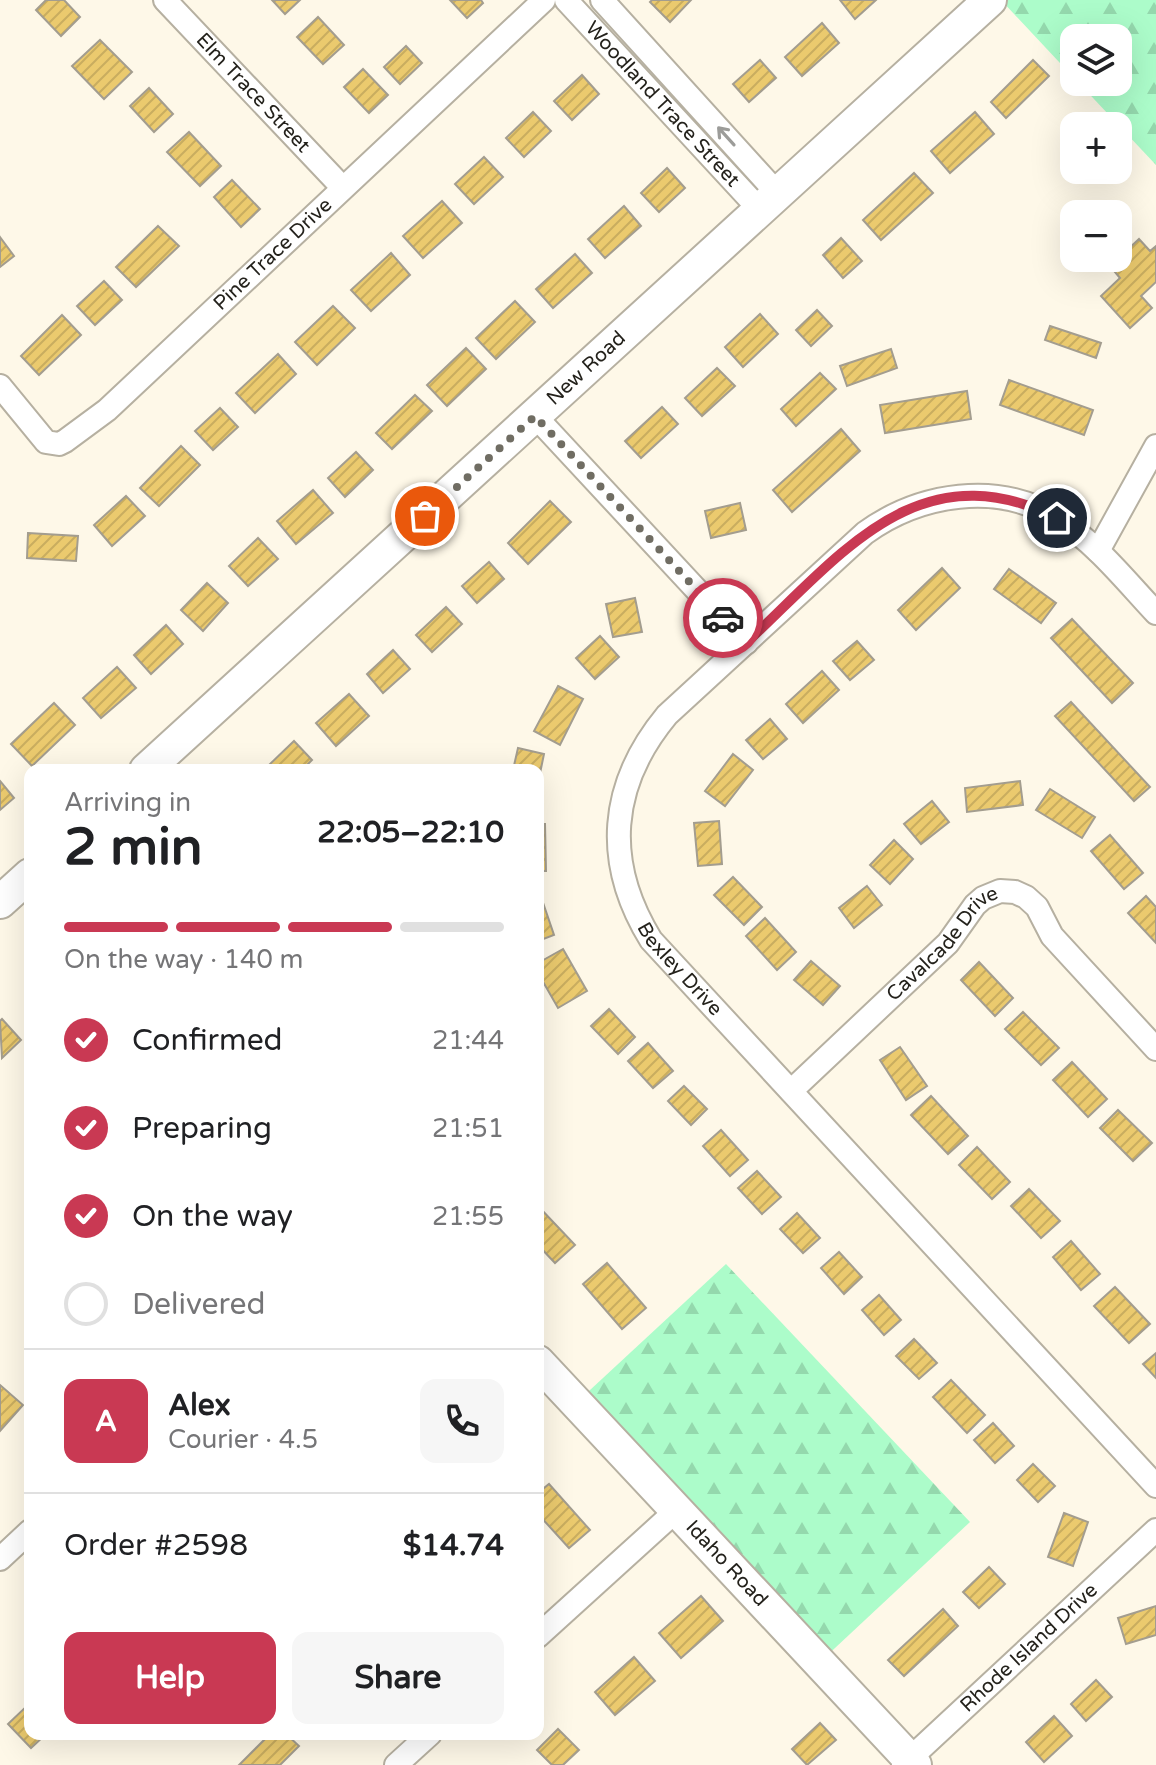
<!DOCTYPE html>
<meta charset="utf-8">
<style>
body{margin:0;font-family:"Varela Round",sans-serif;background:#f6f6f6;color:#202124;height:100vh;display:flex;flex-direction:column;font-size:30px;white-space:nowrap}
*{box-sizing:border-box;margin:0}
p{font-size:26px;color:#757577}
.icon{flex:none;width:44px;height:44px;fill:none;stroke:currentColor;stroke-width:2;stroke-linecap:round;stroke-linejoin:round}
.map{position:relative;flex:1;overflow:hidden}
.details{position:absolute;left:24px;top:764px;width:520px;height:976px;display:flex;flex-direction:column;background:#fff;border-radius:16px;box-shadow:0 8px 32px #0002}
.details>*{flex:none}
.controls{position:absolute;left:1060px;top:24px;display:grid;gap:16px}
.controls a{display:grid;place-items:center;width:72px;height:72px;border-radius:16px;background:#fff;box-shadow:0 8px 32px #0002;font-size:40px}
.pin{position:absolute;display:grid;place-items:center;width:68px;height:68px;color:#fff;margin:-34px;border:4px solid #fff;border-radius:50%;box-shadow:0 2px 8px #0007}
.courier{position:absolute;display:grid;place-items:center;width:80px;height:80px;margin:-40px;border:6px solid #c93953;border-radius:50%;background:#fff;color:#222;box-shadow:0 2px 10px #0007}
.head em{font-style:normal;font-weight:800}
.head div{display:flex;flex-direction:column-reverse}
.head{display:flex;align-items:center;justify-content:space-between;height:136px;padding:0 40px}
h1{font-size:52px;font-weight:800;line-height:60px}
.bar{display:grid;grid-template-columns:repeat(4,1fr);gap:12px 8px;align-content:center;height:96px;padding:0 40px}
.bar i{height:10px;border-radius:6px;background:#e0e0e0}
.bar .active{background:#c93953}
.bar p{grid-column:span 4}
.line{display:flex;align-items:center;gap:20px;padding:0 40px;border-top:2px solid #e0e0e0}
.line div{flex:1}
.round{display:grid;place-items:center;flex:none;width:84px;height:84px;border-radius:16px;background:#f6f6f6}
ol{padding:0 40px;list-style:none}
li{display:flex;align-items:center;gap:24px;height:88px}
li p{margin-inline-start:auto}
li .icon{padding:8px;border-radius:50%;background:#c93953;color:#fff;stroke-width:4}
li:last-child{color:#757577}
li i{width:44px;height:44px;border:4px solid #e0e0e0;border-radius:50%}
.cta{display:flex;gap:16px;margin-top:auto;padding:16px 40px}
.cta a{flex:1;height:92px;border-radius:16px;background:#c93953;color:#fff;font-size:32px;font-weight:800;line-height:92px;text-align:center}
.cta a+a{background:#f6f6f6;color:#202124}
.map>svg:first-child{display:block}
.forest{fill:url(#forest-firs)}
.building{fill:url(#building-hatch);stroke:#a39d8f;stroke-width:2}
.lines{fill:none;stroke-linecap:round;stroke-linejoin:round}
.street-casing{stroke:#b6b0a1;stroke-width:26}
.secondary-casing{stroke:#b6b0a1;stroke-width:36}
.street{stroke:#fff;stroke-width:22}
.secondary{stroke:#fff;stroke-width:32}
.oneway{stroke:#9c9c99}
.done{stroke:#706d63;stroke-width:8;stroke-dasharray:0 14.4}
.route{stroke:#c93953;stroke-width:10}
.labels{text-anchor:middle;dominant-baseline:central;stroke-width:7;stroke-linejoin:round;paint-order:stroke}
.street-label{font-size:20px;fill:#24221c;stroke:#fef8e8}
</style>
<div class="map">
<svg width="1156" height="1765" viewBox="0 0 1156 1765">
<defs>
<pattern id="forest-firs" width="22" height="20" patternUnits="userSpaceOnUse" patternTransform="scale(2)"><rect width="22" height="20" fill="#acfcca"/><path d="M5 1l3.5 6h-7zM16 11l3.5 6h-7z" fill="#94d8ad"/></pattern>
<pattern id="building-hatch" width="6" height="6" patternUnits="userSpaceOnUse" patternTransform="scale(2)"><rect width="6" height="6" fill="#ebca6e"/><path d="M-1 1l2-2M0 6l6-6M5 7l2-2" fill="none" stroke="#c9ad5f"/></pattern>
</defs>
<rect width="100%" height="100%" fill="#fef8e8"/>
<g class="forest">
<path d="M1001 0H1156V165L1078 82H1118V38H1074V78Z"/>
<path d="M726 1264 970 1522 820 1662 576 1403Z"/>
</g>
<g class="building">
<path d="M46 0H64L80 17 61 36 36 10Z"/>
<path d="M272 0H300L285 14Z"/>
<path d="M450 0H481L483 3 467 18Z"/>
<path d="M652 0H691L670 22 650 2Z"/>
<path d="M840 0H876L855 19Z"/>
<path d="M318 17 344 45 323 64 297 37Z"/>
<path d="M822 23 839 43 802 76 785 57Z"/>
<path d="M100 40 132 72 104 99 72 66Z"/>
<path d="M406 46 422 63 400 84 384 67Z"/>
<path d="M760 60 776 78 749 102 733 84Z"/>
<path d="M1033 60 1049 76 1006 118 991 102Z"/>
<path d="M363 69 388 95 369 113 344 87Z"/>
<path d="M582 75 599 94 572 120 554 101Z"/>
<path d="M149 88 173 114 154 132 130 106Z"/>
<path d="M533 112 551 131 524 157 506 138Z"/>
<path d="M975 112 994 134 950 173 931 151Z"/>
<path d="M189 132 221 166 200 186 167 152Z"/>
<path d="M484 157 503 177 474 204 455 184Z"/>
<path d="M667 168 685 188 659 212 641 193Z"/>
<path d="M914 173 933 193 881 240 863 220Z"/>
<path d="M232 180 260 209 241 227 214 197Z"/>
<path d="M442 201 462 223 423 258 403 236Z"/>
<path d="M624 206 641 226 605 258 588 239Z"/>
<path d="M158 226 179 246 136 287 116 267Z"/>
<path d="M0 237 14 256 0 267Z"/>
<path d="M841 238 862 261 843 278 823 255Z"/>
<path d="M1139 239 1150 251 1156 246V282L1141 296 1152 308 1130 328 1101 296 1120 278 1110 266Z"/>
<path d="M391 253 410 275 371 311 351 290Z"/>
<path d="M575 254 592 273 553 308 536 289Z"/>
<path d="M104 281 122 300 95 325 77 306Z"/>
<path d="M515 301 535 322 496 359 476 338Z"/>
<path d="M333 306 355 328 317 365 295 342Z"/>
<path d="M817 310 832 326 811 346 796 330Z"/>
<path d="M760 314 778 334 743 367 725 347Z"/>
<path d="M62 315 81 335 39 375 21 356Z"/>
<path d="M1050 326 1101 343 1096 358 1045 340Z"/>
<path d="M466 348 486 369 447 406 427 385Z"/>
<path d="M891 349 897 368 847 386 840 366Z"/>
<path d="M278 354 296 374 255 413 236 393Z"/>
<path d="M717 368 735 386 702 416 685 398Z"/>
<path d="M820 373 836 389 796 426 781 409Z"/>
<path d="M1009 380 1093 410 1084 435 1000 405Z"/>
<path d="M967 391 971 419 885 433 880 405Z"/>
<path d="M415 395 432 411 392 449 376 433Z"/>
<path d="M662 407 678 424 641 458 625 441Z"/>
<path d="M220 408 238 427 213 450 195 431Z"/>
<path d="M841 429 860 451 792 512 773 490Z"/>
<path d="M181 446 200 465 159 506 140 488Z"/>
<path d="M356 452 373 470 345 497 328 478Z"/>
<path d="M313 490 333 513 296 544 277 521Z"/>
<path d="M126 496 145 516 112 546 94 525Z"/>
<path d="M550 501 571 522 528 564 508 543Z"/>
<path d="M740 503 746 530 711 538 705 511Z"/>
<path d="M28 533 78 536 76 561 27 558Z"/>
<path d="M258 538 278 559 248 586 229 566Z"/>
<path d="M489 562 504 579 477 603 462 586Z"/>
<path d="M942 568 960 588 916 630 898 610Z"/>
<path d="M1009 569 1056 603 1041 623 994 589Z"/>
<path d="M207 583 228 603 203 631 181 610Z"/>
<path d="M635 598 642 632 613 637 606 604Z"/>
<path d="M446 607 462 624 432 652 416 635Z"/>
<path d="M1072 619 1133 683 1112 703 1051 638Z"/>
<path d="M166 625 183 644 151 674 134 655Z"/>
<path d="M600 636 619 657 595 679 576 658Z"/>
<path d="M857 641 874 660 850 680 833 661Z"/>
<path d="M393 650 410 669 383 693 367 674Z"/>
<path d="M117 667 136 688 101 718 83 698Z"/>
<path d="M822 671 839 690 803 723 786 704Z"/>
<path d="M558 686 583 699 560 745 534 731Z"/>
<path d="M349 694 369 716 336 746 316 723Z"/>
<path d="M1071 702 1150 787 1134 801 1055 716Z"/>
<path d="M54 703 75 725 32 766 11 744Z"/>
<path d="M770 719 787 739 763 759 746 740Z"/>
<path d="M294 741 312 760 302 770H275L270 764Z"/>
<path d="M518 748 544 754 538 783V770H513Z"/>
<path d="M733 754 753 770 725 806 705 791Z"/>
<path d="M0 781 14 798 0 810Z"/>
<path d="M1020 781 1023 805 967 812 965 788Z"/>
<path d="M1050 789 1095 817 1082 838 1036 810Z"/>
<path d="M932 801 949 822 921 844 904 824Z"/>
<path d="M719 821 722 864 698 866 694 823Z"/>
<path d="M538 824H545L546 871H538Z"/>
<path d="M1110 835 1143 873 1124 889 1091 851Z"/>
<path d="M894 840 913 859 890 884 870 865Z"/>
<path d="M733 877 762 907 744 925 714 895Z"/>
<path d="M867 886 882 905 854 928 839 908Z"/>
<path d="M538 888 554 935 538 941Z"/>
<path d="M1146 896 1156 907V943L1128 913Z"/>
<path d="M765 918 796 952 777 970 746 936Z"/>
<path d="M563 949 587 991 558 1008 538 973V963Z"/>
<path d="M811 961 840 986 823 1005 794 980Z"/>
<path d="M979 962 1013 998 995 1016 961 980Z"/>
<path d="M609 1009 635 1037 618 1054 591 1026Z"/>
<path d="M1023 1012 1059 1048 1041 1065 1005 1029Z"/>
<path d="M2 1019 21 1040 2 1058 0 1021Z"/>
<path d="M648 1043 673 1071 653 1088 628 1061Z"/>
<path d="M900 1047 927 1086 906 1100 880 1060Z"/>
<path d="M1072 1062 1107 1099 1088 1117 1053 1080Z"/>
<path d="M684 1086 707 1109 691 1125 668 1101Z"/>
<path d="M931 1096 968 1136 948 1154 911 1115Z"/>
<path d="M1118 1110 1152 1143 1133 1161 1100 1128Z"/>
<path d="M721 1130 748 1160 730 1176 703 1146Z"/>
<path d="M977 1147 1010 1182 992 1199 959 1165Z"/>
<path d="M757 1171 781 1197 762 1214 738 1188Z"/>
<path d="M1029 1189 1060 1221 1041 1238 1011 1206Z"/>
<path d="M538 1206 575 1245 555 1263 538 1245Z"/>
<path d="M797 1213 820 1238 803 1253 780 1229Z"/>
<path d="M1071 1241 1100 1274 1081 1290 1053 1257Z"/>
<path d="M839 1252 862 1277 844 1294 821 1268Z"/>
<path d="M607 1263 646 1308 622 1329 583 1284Z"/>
<path d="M1115 1287 1150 1324 1129 1343 1094 1306Z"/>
<path d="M879 1295 901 1320 884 1335 862 1310Z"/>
<path d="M914 1339 937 1363 919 1379 896 1356Z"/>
<path d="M1156 1353V1378L1143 1364Z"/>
<path d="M951 1380 985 1415 967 1433 933 1397Z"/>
<path d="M0 1385 23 1405 0 1431Z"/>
<path d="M993 1423 1014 1446 995 1463 974 1440Z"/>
<path d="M1033 1464 1055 1486 1038 1502 1017 1480Z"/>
<path d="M549 1484 590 1530 569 1548 538 1514V1493Z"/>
<path d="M1064 1513 1088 1522 1073 1566 1048 1557Z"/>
<path d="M989 1567 1005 1584 979 1608 963 1592Z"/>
<path d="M701 1596 723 1621 681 1658 659 1633Z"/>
<path d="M1156 1606V1635L1126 1644 1118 1618Z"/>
<path d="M943 1609 958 1626 904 1676 888 1660Z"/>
<path d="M634 1657 655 1681 615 1715 595 1692Z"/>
<path d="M1096 1680 1112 1697 1086 1721 1071 1704Z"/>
<path d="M30 1703V1734H46L31 1748 8 1724Z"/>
<path d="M1054 1716 1072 1736 1044 1762 1026 1742Z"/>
<path d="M820 1723 836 1740 807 1765 792 1749Z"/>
<path d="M558 1729 579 1750 563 1765H552L537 1750Z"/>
<path d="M270 1734H286L299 1746 280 1765H239Z"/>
</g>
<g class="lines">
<g class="street-casing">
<g id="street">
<path id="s1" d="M165 0 342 187"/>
<path id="s2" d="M566 0 760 210"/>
<path d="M602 0 778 194"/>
<path id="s3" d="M0 386 46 442 59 444 65 441 107 410 544 0"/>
<path d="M535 416 746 643"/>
<path d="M1098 551 1156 446"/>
<path id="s4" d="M1156 613C1125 580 1096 543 1058 519 998 480 919 494 865 533L667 715C609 785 603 862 651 940L1156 1486"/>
<path id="s5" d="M791 1091 948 943 975 905 983 898 1000 891 1015 892 1026 897 1037 907 1052 936 1156 1049"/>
<path d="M0 1559 30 1531"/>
<path d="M538 1636 677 1510"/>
<path d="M396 1765 430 1734"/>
<path id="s6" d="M903 1765 1156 1530"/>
</g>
</g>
<g class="secondary-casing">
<g id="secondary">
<path id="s7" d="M146 770 990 0"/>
<path d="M0 902 30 875"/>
<path id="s8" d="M538 1362 915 1765"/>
</g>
</g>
<use href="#street" class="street"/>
<use href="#secondary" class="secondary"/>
</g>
<defs><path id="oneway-shaft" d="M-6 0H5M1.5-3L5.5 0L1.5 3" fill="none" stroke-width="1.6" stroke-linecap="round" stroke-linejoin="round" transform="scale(2)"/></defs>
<use class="oneway" href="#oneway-shaft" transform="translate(726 136) rotate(-132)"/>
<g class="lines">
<path class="done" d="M425 516 535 416 723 618"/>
<path class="route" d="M723 618 746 643C839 557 918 448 1057 518"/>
</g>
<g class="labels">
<g class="street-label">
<text stroke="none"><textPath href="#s1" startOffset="128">Elm Trace Street</textPath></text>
<text stroke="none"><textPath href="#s2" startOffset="142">Woodland Trace Street</textPath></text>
<text stroke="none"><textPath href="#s3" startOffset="372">Pine Trace Drive</textPath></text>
<text stroke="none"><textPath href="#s7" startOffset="596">New Road</textPath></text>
<text stroke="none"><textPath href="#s5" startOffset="212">Cavalcade Drive</textPath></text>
<text stroke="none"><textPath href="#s4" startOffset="894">Bexley Drive</textPath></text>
<text stroke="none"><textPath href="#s8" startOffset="276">Idaho Road</textPath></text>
<text stroke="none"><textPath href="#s6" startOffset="172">Rhode Island Drive</textPath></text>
</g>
</g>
</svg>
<div class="controls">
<a><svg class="icon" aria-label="layers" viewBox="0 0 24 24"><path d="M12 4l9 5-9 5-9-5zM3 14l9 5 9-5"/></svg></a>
<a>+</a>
<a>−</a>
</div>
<div class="pin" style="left:425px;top:516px;background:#ea580c"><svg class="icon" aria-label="bag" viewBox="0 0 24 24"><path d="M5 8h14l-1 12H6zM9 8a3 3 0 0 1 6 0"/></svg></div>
<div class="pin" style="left:1057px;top:518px;background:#1f2937"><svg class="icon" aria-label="home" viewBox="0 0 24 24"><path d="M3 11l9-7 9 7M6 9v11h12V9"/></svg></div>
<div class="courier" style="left:723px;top:618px"><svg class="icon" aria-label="car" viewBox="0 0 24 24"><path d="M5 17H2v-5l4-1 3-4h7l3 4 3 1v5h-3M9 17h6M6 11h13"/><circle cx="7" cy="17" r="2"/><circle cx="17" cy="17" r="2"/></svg></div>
<section class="details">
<div class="head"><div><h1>2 min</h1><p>Arriving in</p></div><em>22:05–22:10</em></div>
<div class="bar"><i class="active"></i><i class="active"></i><i class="active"></i><i></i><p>On the way · 140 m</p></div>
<ol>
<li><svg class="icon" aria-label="check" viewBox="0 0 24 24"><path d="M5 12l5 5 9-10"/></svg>Confirmed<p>21:44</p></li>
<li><svg class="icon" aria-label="check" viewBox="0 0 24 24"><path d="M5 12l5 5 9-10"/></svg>Preparing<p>21:51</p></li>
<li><svg class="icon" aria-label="check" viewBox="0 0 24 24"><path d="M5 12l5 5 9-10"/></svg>On the way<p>21:55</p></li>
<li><i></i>Delivered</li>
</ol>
<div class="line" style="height:144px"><b class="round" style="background:#c93953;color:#fff">A</b><div><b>Alex</b><p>Courier · 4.5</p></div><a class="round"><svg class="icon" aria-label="phone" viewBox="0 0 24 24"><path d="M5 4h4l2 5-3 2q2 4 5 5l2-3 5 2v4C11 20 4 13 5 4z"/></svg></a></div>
<div class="line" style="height:104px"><div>Order #2598</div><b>$14.74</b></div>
<div class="cta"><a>Help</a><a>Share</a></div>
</section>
</div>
